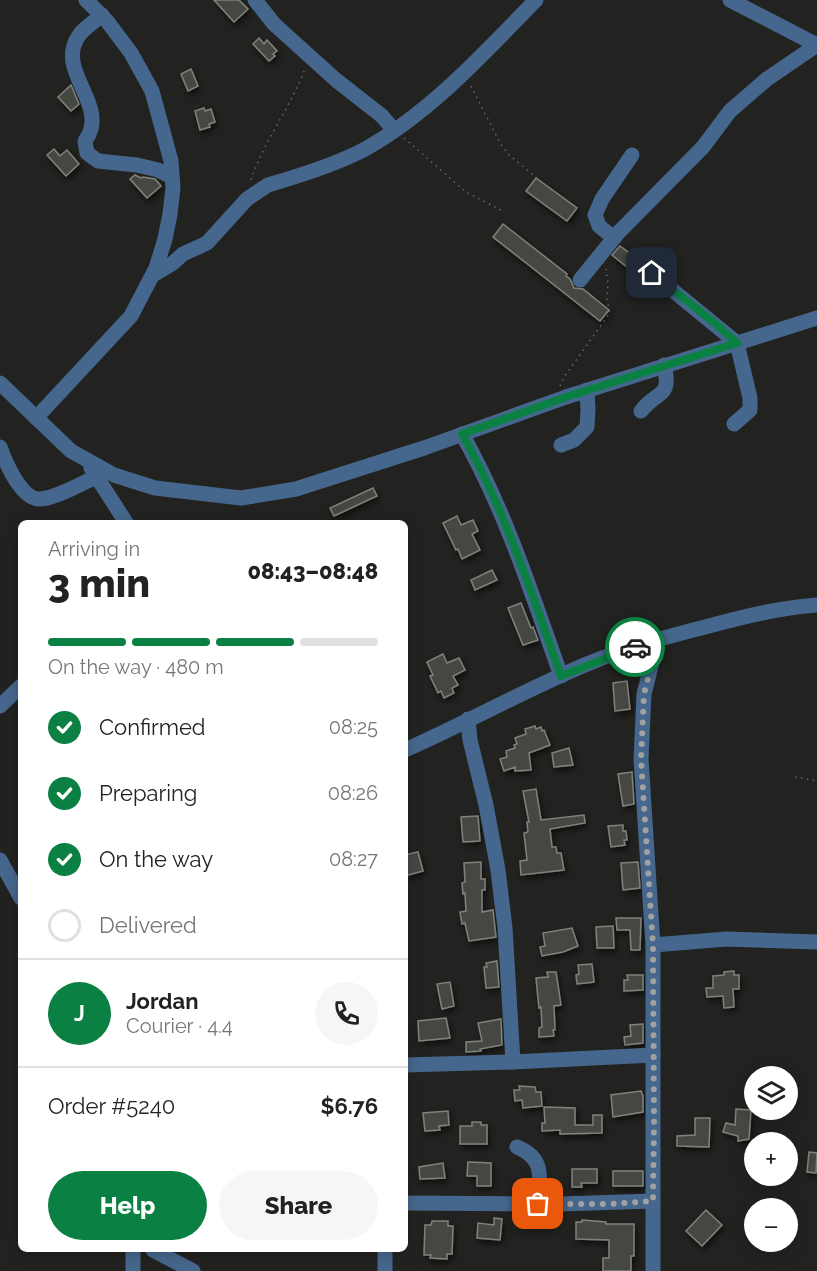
<!DOCTYPE html>
<meta charset="utf-8">
<style>
body{margin:0;font-family:Raleway,sans-serif;background:#f6f6f6;color:#222;height:100vh;display:flex;flex-direction:column;font-size:22px;white-space:nowrap}
*{box-sizing:border-box;margin:0}
p{font-size:20px;color:#767676}
.icon{flex:none;width:33px;height:33px;fill:none;stroke:currentColor;stroke-width:2;stroke-linecap:round;stroke-linejoin:round}
.map{position:relative;flex:1;overflow:hidden}
.drawer{position:absolute;left:18px;top:520px;width:390px;height:732px;display:flex;flex-direction:column;background:#fff;border-radius:9px;box-shadow:0 3px 15px #0003}
.drawer>*{flex:none}
.tools{position:absolute;left:744px;top:1066px;display:grid;gap:12px}
.tools a{display:grid;place-items:center;width:54px;height:54px;border-radius:50%;background:#fff;box-shadow:0 3px 15px #0003;font-size:30px}
.pin{position:absolute;display:grid;place-items:center;width:51px;height:51px;color:#fff;margin:-26px;border-radius:12px;box-shadow:0 3px 9px #0006}
.courier{position:absolute;display:grid;place-items:center;width:60px;height:60px;margin:-30px;border:4px solid #0b8043;border-radius:50%;background:#fff;color:#222;box-shadow:0 2px 8px #0007}
.head em{font-style:normal;font-weight:800}
.head div{display:flex;flex-direction:column-reverse}
.head{display:flex;align-items:center;justify-content:space-between;height:102px;padding:0 30px}
h1{font-size:39px;font-weight:800;line-height:45px}
.bar{display:grid;grid-template-columns:repeat(4,1fr);gap:9px 6px;align-content:center;height:72px;padding:0 30px}
.bar i{height:8px;border-radius:4px;background:#e0e0e0}
.bar .selected{background:#0b8043}
.bar p{grid-column:span 4}
.line{display:flex;align-items:center;gap:15px;padding:0 30px;border-top:2px solid #e0e0e0}
.line div{flex:1}
.round{display:grid;place-items:center;flex:none;width:63px;height:63px;border-radius:32px;background:#f6f6f6}
ol{padding:0 30px;list-style:none}
li{display:flex;align-items:center;gap:18px;height:66px}
li p{margin-inline-start:auto}
li .icon{padding:6px;border-radius:50%;background:#0b8043;color:#fff;stroke-width:4}
li:last-child{color:#767676}
li i{width:33px;height:33px;border:3px solid #e0e0e0;border-radius:50%}
.action{display:flex;gap:12px;margin-top:auto;padding:12px 30px}
.action a{flex:1;height:69px;border-radius:36px;background:#0b8043;color:#fff;font-size:24px;font-weight:800;line-height:69px;text-align:center}
.action a+a{background:#f6f6f6;color:#222}
.map>svg:first-child{display:block}
.building{fill:#454743;stroke:#80817d;stroke-width:1.5;filter:url(#shadow)}
.lines{fill:none;stroke-linecap:round;stroke-linejoin:round}
.path{stroke:#666764;stroke-width:1.5;stroke-dasharray:1.5 4.5;stroke-linecap:butt}
.minor{stroke:#46678d;stroke-width:15}
.done{stroke:#a1a29f;stroke-width:6;stroke-dasharray:0 10.8}
.route{stroke:#0b8043;stroke-width:8}
</style>
<div class="map">
<svg width="817" height="1271" viewBox="0 0 817 1271">
<defs>
<filter id="shadow"><feDropShadow dx="2" dy="3.5" stdDeviation="3" flood-color="#0009"/></filter>
</defs>
<rect width="100%" height="100%" fill="#222320"/>
<g class="building">
<path d="M214 0H239L248 9 234 22Z"/>
<path d="M259 38 264 44 267 40 277 51 273 54 275 56 269 61 253 44Z"/>
<path d="M191 69 198 86 188 91 181 74Z"/>
<path d="M71 85 79 104 71 111 58 97Z"/>
<path d="M204 108 205 111 211 109 215 122 209 124 210 127 200 130 195 111Z"/>
<path d="M54 149 60 156 67 150 79 164 66 176 47 155Z"/>
<path d="M135 175 141 178 143 177 155 179 161 186 147 198 130 179Z"/>
<path d="M536 178 577 208 567 221 526 191Z"/>
<path d="M503 224 567 274 566 276 570 279 574 288 583 289 609 310 600 321 493 237Z"/>
<path d="M620 246 642 262 639 268 638 276 612 255Z"/>
<path d="M373 488 377 496 334 516 330 508Z"/>
<path d="M457 516 461 525 473 520 478 531 472 534 480 550 462 559 458 549 456 550 443 523Z"/>
<path d="M492 570 497 580 475 590 471 580Z"/>
<path d="M521 603 531 628 533 627 538 640 523 645 508 608Z"/>
<path d="M443 654 447 663 459 658 465 670 453 676 458 685 452 688 454 693 444 698 441 691 438 693 430 676 433 675 427 662Z"/>
<path d="M627 681 630 709 615 711 613 683Z"/>
<path d="M535 726 536 729 541 727 542 731 544 730 550 745 529 753 531 770 515 771V767L504 771 500 759 507 757 506 751 515 748 514 745 517 744 515 738 526 734 525 729Z"/>
<path d="M569 748 573 765 554 767 552 753Z"/>
<path d="M632 772 634 804 623 806 618 774Z"/>
<path d="M536 789 541 820 584 815 585 823 550 829 552 847H556L557 853H561L564 870 521 875 520 861 527 860 524 833 528 832 527 822H529L523 791Z"/>
<path d="M478 816 480 841 463 842 461 817Z"/>
<path d="M623 825V831H626L627 840H624L625 845 611 847 608 826Z"/>
<path d="M418 852 423 871 408 875 405 868V855Z"/>
<path d="M481 862V879H485V890H482V912L493 910 496 937 469 941 465 923 462 924 460 912 466 911 465 893 463 894 462 883 465 882 464 863Z"/>
<path d="M638 862 640 888 623 890 621 863Z"/>
<path d="M616 918H641L640 950H631L630 930H617Z"/>
<path d="M613 926 614 948H597L596 927Z"/>
<path d="M572 928 578 946 563 952 542 956 540 947 545 946 543 933Z"/>
<path d="M497 961 499 987 486 988 484 967H487L486 963Z"/>
<path d="M592 964 594 982 577 984 576 975 579 974 578 965Z"/>
<path d="M734 971V975H739V989H733L734 1007 724 1008 723 996 707 997 706 988H713V976L724 975V972Z"/>
<path d="M547 972H556L561 1005 554 1006 555 1030H553L554 1036 539 1037V1028L542 1027 541 1007 539 1008 536 978 548 977Z"/>
<path d="M627 975H643V990L624 991V980H628Z"/>
<path d="M450 982 454 1006 442 1009 437 984Z"/>
<path d="M446 1018 450 1038 419 1041 418 1021Z"/>
<path d="M501 1019 502 1045 480 1049 481 1051 466 1052V1042L482 1041 478 1023Z"/>
<path d="M643 1024V1043L625 1045 624 1037 631 1036 630 1025Z"/>
<path d="M519 1086 535 1087 536 1092H541L542 1106 523 1108 522 1100 515 1101 514 1090H520Z"/>
<path d="M641 1091 643 1096V1112L613 1117 611 1095Z"/>
<path d="M544 1107 575 1108V1125H593V1115H602V1133L560 1134V1130L542 1131V1123H545Z"/>
<path d="M736 1109 751 1110 749 1139 738 1141V1136L723 1132 726 1123 735 1125Z"/>
<path d="M448 1111 449 1125 439 1126 440 1130 425 1131 423 1113Z"/>
<path d="M695 1118H710L709 1147 677 1146V1136L695 1135Z"/>
<path d="M472 1122H481V1125H487V1144H460V1126H472Z"/>
<path d="M809 1152 817 1153 816 1173 807 1172Z"/>
<path d="M468 1162 491 1163V1186H477V1176H467Z"/>
<path d="M443 1163 445 1178 420 1179 419 1167Z"/>
<path d="M572 1169H597V1183H581L582 1187H572Z"/>
<rect x="613" y="1171" width="30" height="15"/>
<path d="M706 1210 722 1225 702 1246 686 1231Z"/>
<path d="M494 1218 502 1219 500 1240 477 1238 478 1223 494 1225Z"/>
<path d="M582 1220 606 1222V1224H634V1256H631V1271H603V1258H609V1240L576 1239V1222H582Z"/>
<path d="M432 1221H448V1226H453L452 1254H447V1259L430 1258 431 1255H424L425 1225H431Z"/>
</g>
<g class="lines">
<g class="path">
<path d="M471 86 500 143 508 154 537 178"/>
<path d="M404 138 466 192 501 210"/>
<path d="M251 180C264 141 290 108 305 69"/>
<path d="M560 386 564 377 610 313 607 299 608 283 606 269"/>
<path d="M795 777 817 781"/>
</g>
<g class="minor">
<path d="M255 0 274 24 336 80 382 116 394 130"/>
<path d="M730 0 817 45"/>
<path d="M102 15C95 21 86 27 80 34 52 70 112 105 85 141L87 153 98 161 137 165 158 170 172 177"/>
<path d="M614 238 599 226 595 215 602 199 632 155"/>
<path d="M648 270 737 343 750 398V410L734 424"/>
<path d="M153 275 173 263 183 254 207 243 247 199 268 185C299 176 338 164 367 148 432 111 484 53 536 0"/>
<path d="M580 280 618 233 703 147 730 111 767 79 817 45"/>
<path d="M0 383 71 451 114 475 155 488 241 498 296 489 424 448 566 397 817 318"/>
<path d="M641 411C658 389 672 399 664 365"/>
<path d="M36 418 131 316 156 268 165 239 170 214 173 188 171 161 152 91 131 53 107 21 86 0"/>
<path d="M462 434C505 510 532 594 561 676"/>
<path d="M561 445 574 440 587 427 588 410 587 390"/>
<path d="M0 447C5 461 20 497 38 499 53 500 82 483 96 477"/>
<path d="M91 468 127 524"/>
<path d="M0 706 21 686"/>
<path d="M468 719 470 740 486 805 498 870 505 928 513 1062"/>
<path d="M405 750C466 723 525 690 587 664 625 648 665 637 705 627 742 617 778 608 817 605"/>
<path d="M0 860 21 898"/>
<path d="M653 945 727 939 817 942"/>
<path d="M405 1065 513 1062 653 1055"/>
<path d="M517 1147C546 1159 539 1178 539 1204"/>
<path d="M405 1203 560 1204 653 1201"/>
<path d="M133 1250V1271"/>
<path d="M153 1250 193 1271"/>
<path d="M385 1250V1271"/>
<path d="M653 1271V945L641 759 644 694 658 639"/>
</g>
</g>
<g class="lines">
<path class="done" d="M538 1204H611L653 1201 654 1122 653 945 641 759 644 694 658 639 635 647"/>
<path class="route" d="M635 647 561 676C532 594 505 510 462 434L566 397 737 343 717 325 652 273"/>
</g>
</svg>
<div class="tools">
<a><svg class="icon" aria-label="layers" viewBox="0 0 24 24"><path d="M12 4l9 5-9 5-9-5zM3 14l9 5 9-5"/></svg></a>
<a>+</a>
<a>−</a>
</div>
<div class="pin" style="left:538px;top:1204px;background:#ea580c"><svg class="icon" aria-label="bag" viewBox="0 0 24 24"><path d="M5 8h14l-1 12H6zM9 8a3 3 0 0 1 6 0"/></svg></div>
<div class="pin" style="left:652px;top:273px;background:#1f2937"><svg class="icon" aria-label="home" viewBox="0 0 24 24"><path d="M3 11l9-7 9 7M6 9v11h12V9"/></svg></div>
<div class="courier" style="left:635px;top:647px"><svg class="icon" aria-label="car" viewBox="0 0 24 24"><path d="M5 17H2v-5l4-1 3-4h7l3 4 3 1v5h-3M9 17h6M6 11h13"/><circle cx="7" cy="17" r="2"/><circle cx="17" cy="17" r="2"/></svg></div>
<section class="drawer">
<div class="head"><div><h1>3 min</h1><p>Arriving in</p></div><em>08:43–08:48</em></div>
<div class="bar"><i class="selected"></i><i class="selected"></i><i class="selected"></i><i></i><p>On the way · 480 m</p></div>
<ol>
<li><svg class="icon" aria-label="check" viewBox="0 0 24 24"><path d="M5 12l5 5 9-10"/></svg>Confirmed<p>08:25</p></li>
<li><svg class="icon" aria-label="check" viewBox="0 0 24 24"><path d="M5 12l5 5 9-10"/></svg>Preparing<p>08:26</p></li>
<li><svg class="icon" aria-label="check" viewBox="0 0 24 24"><path d="M5 12l5 5 9-10"/></svg>On the way<p>08:27</p></li>
<li><i></i>Delivered</li>
</ol>
<div class="line" style="height:108px"><b class="round" style="background:#0b8043;color:#fff">J</b><div><b>Jordan</b><p>Courier · 4.4</p></div><a class="round"><svg class="icon" aria-label="phone" viewBox="0 0 24 24"><path d="M5 4h4l2 5-3 2q2 4 5 5l2-3 5 2v4C11 20 4 13 5 4z"/></svg></a></div>
<div class="line" style="height:78px"><div>Order #5240</div><b>$6.76</b></div>
<div class="action"><a>Help</a><a>Share</a></div>
</section>
</div>
